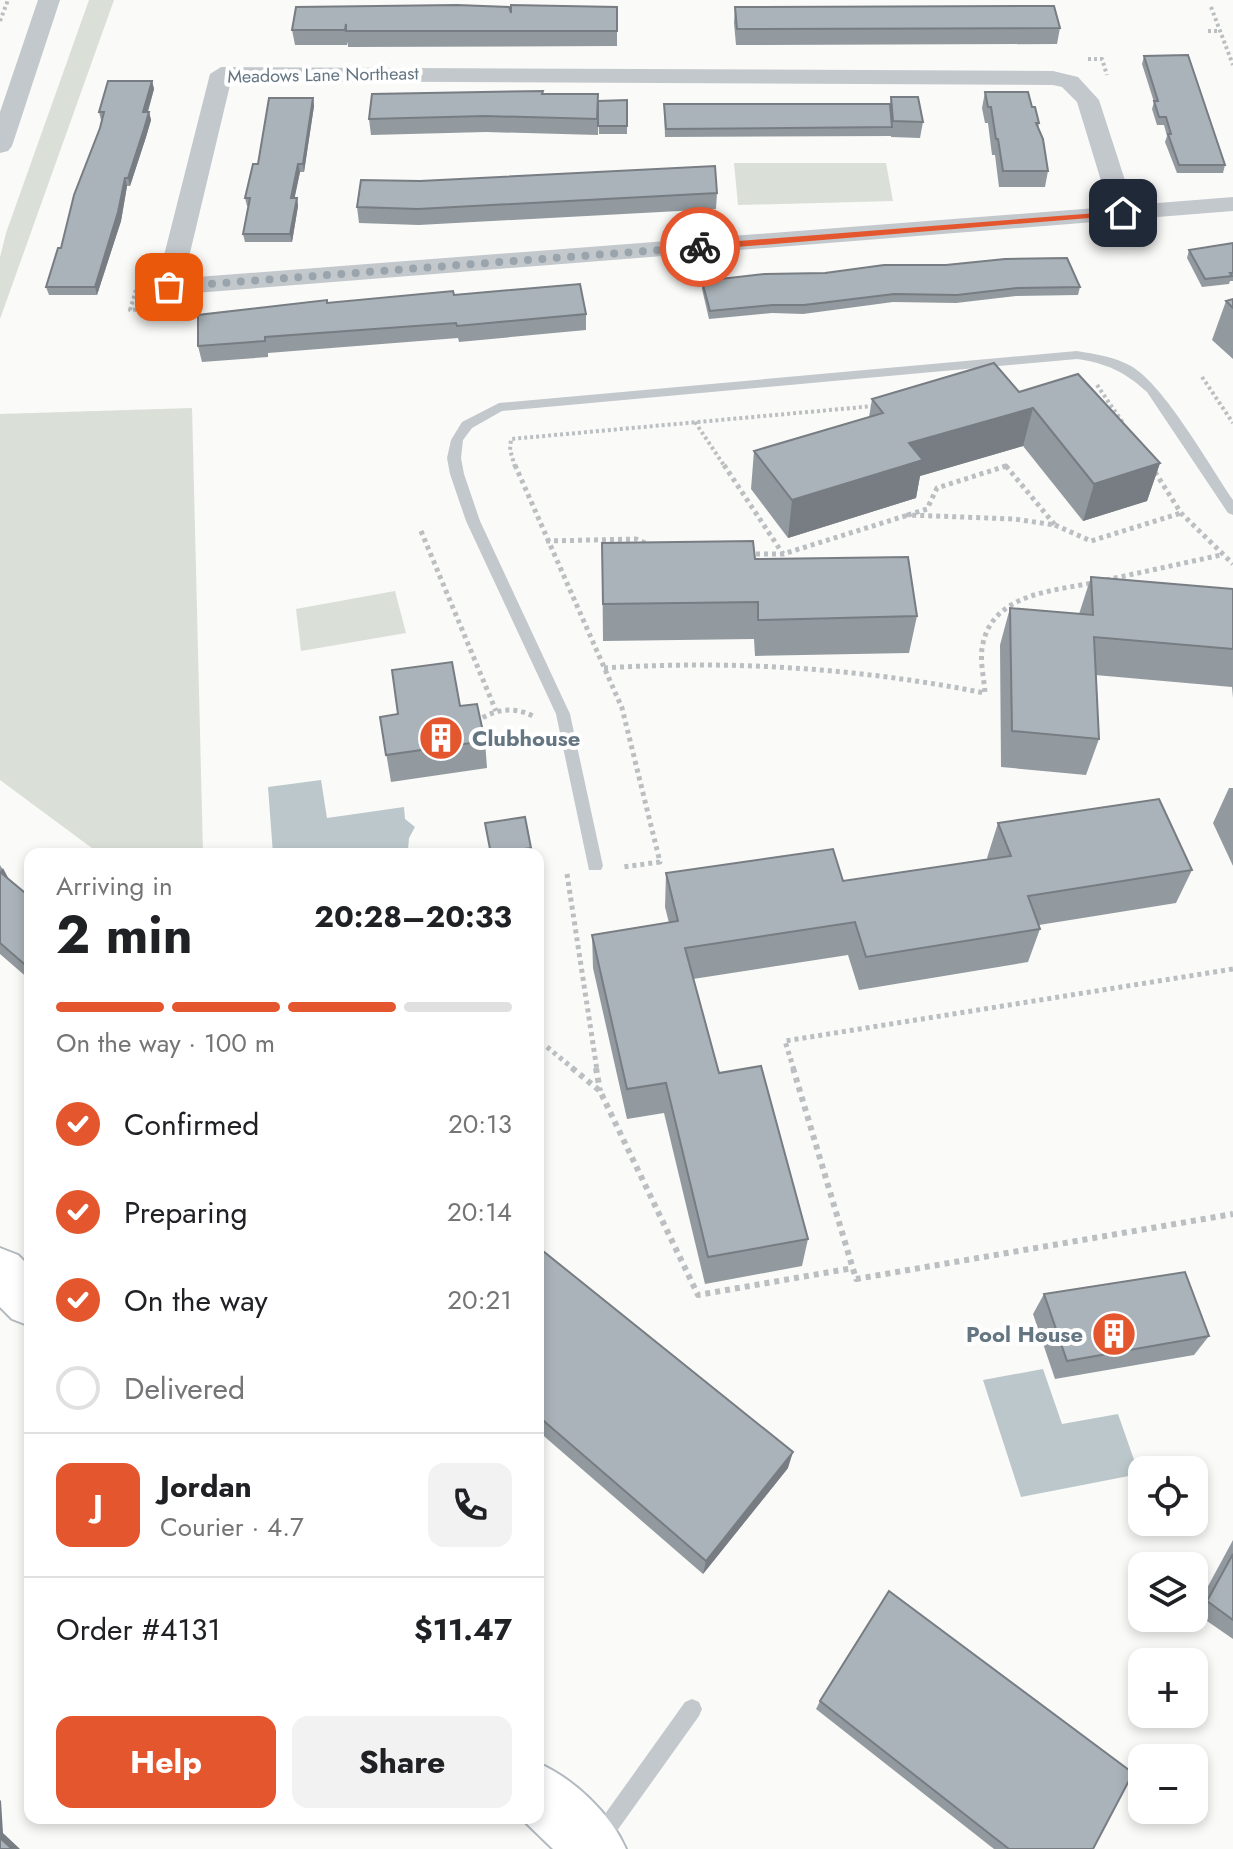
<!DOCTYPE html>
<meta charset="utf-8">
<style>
body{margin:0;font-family:Jost,sans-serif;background:#f2f2f2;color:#202124;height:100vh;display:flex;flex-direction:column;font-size:30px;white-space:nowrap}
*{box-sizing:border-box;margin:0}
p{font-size:26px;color:#757577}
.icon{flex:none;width:44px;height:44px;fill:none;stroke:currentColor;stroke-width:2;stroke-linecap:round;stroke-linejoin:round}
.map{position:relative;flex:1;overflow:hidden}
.drawer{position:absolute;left:24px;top:848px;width:520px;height:976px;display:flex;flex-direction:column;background:#fff;border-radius:16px;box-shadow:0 4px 12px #0003}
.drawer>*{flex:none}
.fabs{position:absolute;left:1128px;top:1456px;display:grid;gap:16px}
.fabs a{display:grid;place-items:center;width:80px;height:80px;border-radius:16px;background:#fff;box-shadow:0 4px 12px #0003;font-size:40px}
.pin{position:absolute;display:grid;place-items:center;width:68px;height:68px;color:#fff;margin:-34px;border-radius:16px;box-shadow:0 4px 12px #0006}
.courier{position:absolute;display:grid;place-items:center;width:80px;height:80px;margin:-40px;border:6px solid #e4572e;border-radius:50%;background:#fff;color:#222;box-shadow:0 2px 10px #0007}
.headline em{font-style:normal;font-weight:700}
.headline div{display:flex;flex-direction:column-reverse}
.headline{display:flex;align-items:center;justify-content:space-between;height:136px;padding:0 32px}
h1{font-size:52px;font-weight:700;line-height:60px}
.bar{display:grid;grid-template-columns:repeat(4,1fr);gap:12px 8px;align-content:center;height:96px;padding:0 32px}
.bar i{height:10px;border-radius:6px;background:#e0e0e0}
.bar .selected{background:#e4572e}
.bar p{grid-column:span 4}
.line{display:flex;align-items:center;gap:20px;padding:0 32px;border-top:2px solid #e0e0e0}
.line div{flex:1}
.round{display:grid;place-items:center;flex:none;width:84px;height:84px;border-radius:16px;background:#f2f2f2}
ol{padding:0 32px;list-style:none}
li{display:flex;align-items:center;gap:24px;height:88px}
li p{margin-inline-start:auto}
li .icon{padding:8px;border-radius:50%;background:#e4572e;color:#fff;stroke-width:4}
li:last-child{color:#757577}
li i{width:44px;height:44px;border:4px solid #e0e0e0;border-radius:50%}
.cta{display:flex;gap:16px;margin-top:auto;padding:16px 32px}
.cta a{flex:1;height:92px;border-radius:16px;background:#e4572e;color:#fff;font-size:32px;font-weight:700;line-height:92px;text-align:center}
.cta a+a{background:#f2f2f2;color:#202124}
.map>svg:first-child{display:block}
.green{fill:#dadfd7}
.water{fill:#bbc7cb}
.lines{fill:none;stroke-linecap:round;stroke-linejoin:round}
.secondary-casing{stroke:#b3babf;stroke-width:4}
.path-far2{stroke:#bbbfc2;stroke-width:4;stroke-dasharray:3 3;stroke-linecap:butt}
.path-far1{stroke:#bbbfc2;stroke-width:5;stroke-dasharray:4 4;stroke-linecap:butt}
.path{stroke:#bbbfc2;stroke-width:6;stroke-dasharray:5 5;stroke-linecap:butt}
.lane{fill:#c3c8cc;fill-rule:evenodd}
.street{fill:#c3c8cc;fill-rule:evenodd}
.secondary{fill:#fff;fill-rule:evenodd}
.wall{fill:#929a9f}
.shaded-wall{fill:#777d82}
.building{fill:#aab3b9;stroke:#777d82;stroke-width:2}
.route{fill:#e4572e}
.done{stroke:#99a4ac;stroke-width:8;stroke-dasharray:0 14.4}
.labels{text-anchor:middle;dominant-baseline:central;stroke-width:8;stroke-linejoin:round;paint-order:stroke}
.far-street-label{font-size:18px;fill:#657683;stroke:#fff}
.poi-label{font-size:22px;font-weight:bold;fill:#657683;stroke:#fff;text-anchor:start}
</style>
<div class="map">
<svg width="1233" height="1849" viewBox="0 0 1233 1849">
<rect width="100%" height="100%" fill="#fafaf8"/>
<g class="green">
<path d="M89 0H114L0 319V257L6 233Z"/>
<path d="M734 163H886L893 201 738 205Z"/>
<path d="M192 408 203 854H100L0 780V414Z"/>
<path d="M395 591 406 633 301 651 296 609Z"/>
</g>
<g class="water">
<path d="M321 780 327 818 404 807 405 819 415 827 409 838 408 850 382 854H273L268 787Z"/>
<path d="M1043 1369 1062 1424 1118 1414 1139 1474 1021 1497 983 1380Z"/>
</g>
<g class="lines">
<g class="secondary-casing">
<g id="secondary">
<path d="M0 1248 18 1255 30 1267V1326L12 1319 0 1307Z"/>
<path d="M538 1763C573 1778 611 1814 626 1849H553L521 1818H538Z"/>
</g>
</g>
<g class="path-far2">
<path d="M1211 7 1233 65"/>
<path d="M0 21 8 0"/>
<path d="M1208 31H1220"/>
<path d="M1088 59H1102L1107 75"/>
<path d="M136 290 130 310 147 309"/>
<path d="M1202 377 1233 423"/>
<path d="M1097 385 1123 423"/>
<path d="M695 422 725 467"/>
<path d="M515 467 510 450 511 439 874 406"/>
<path d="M1003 467H1007"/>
</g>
<g class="path-far1">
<path d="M515 465 622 708 660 862 623 867"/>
<path d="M724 465 783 554"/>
<path d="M1006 466 1055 525 1014 519 908 515 927 509 937 488Z"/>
<path d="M1155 472 1181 513 1233 564"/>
<path d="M1055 525 1091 541 1181 513"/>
<path d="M421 531 496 711"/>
<path d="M546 541 636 539 652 546"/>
<path d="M748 554H783L908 515"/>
<path d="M1106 580 1221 555"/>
<path d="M604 668C733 660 858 668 985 693 984 677 979 659 983 643 994 594 1052 591 1092 583"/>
<path d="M476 722C494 709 513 706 533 716"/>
<path d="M567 874 597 1070"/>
<path d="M547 1047 575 1070"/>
<path d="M794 1070 785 1041 1233 969"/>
</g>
<g class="path">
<path d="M572 1068 600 1091 698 1295 853 1268"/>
<path d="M596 1068 600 1091"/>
<path d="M793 1068 856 1279 1233 1214"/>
</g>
<g class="lane">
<path d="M1077 351C1095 354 1115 357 1131 366 1165 386 1209 465 1233 500V515L1228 513 1147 392C1125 372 1106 363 1077 359L502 411 472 428 463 440 461 458 464 474 480 521 570 714 603 866 601 870H589L556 714 466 521 450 474 447 458 451 440 462 422 499 403Z"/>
<path d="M692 1699 699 1702 702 1709 699 1716 604 1849H580L685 1702Z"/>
</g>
<g class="street">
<path d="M38 0H60L12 146 8 151 0 153V112Z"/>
<path d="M221 67 1053 71 1078 77 1099 100 1133 205 1233 197V211L169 295 160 293 156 287 210 74ZM231 81 1053 85 1062 87 1077 102 1109 207 184 278Z"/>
</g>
<use href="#secondary" class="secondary"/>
</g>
<g class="wall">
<path d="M617 7V46L348 47V42L347 45H295L292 30 511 13Z"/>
<path d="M735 7 1060 28 1057 44 736 45 734 23Z"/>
<path d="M1144 56 1225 165 1223 173H1177L1165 142 1167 136 1164 125H1157L1152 109 1154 102 1142 64Z"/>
<path d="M152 81 154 89 148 112H149L151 120 146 137 130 186H127L121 221 97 295H49L46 287 61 248 102 120H101L99 112Z"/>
<path d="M985 92 1032 107 1039 123 1038 128 1048 171 1045 187H999L995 155H992L988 123H985L982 108Z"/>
<path d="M543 94H598V135L486 132 371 135 369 119Z"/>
<path d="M891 97 923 122 920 138 891 137V136L665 137 664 104 890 105Z"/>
<path d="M313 98 314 106 304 172H300L294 198H297L298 206 292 242H245L243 234 249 206H247L245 198 258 164Z"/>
<path d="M627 100V134H599L598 101Z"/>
<path d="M717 193 716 209 419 225 359 223 357 207Z"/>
<path d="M1233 243V281H1230L1229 284 1202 287 1187 258 1189 250Z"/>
<path d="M702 281 1080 287 1078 295 1016 296 956 303 893 302 803 314 772 313 709 319 702 289Z"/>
<path d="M454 295 586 314V330L459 342 458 338 268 353V357L202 362 198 346 327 303Z"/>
<path d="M1233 299V359L1212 340 1226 301Z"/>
<path d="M1019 392 1160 463 1147 501 1083 521 1023 446 920 476 916 498 788 538 751 489 754 451 869 417 872 399Z"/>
<path d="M602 543 755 559 917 616 909 653 755 656 754 639 603 641Z"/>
<path d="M1091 577 1233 589V698L1232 687 1095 675 1099 739 1086 775 1001 767 1000 645 1010 608 1079 614Z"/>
<path d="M460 706 485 741 487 768 391 782 380 717Z"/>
<path d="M1229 788H1233V866L1213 823Z"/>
<path d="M998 823 1192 870 1176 903 1039 925 1040 929 1028 962 859 990 848 955 693 979 719 1073 808 1239 802 1266 705 1284 664 1113 627 1119 593 968 592 935 669 923 665 907 666 873 843 881 988 859 987 858Z"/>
<path d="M531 848 532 854H490Z"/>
<path d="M0 865 9 880 30 897V980L0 954Z"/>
<path d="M538 1247 788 1468 703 1574 538 1431Z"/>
<path d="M1044 1294 1209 1336 1194 1355 1055 1379 1033 1314Z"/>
<path d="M1233 1540V1639L1194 1612Z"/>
<path d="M820 1701 1093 1849H994L816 1709Z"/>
</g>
<g class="shaded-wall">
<path d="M152 81 154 89 145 120 143 112Z"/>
<path d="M313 98 314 106 304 172 303 164Z"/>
<path d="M149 112 151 120 146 137 130 186 128 178Z"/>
<path d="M298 164 300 172 293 206 291 198Z"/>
<path d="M125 178 127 186 121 221 97 295 95 287Z"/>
<path d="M297 198 298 206 292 242 290 234Z"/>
<path d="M1033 408 1023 446 920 476 916 498 788 538 792 500 909 443Z"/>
<path d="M1160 463 1147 501 1083 521 1094 484Z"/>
<path d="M3 868 14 889 0 872Z"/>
<path d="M793 1452 788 1468 703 1574 706 1561Z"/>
<path d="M0 1800 1 1801 3 1833 20 1849H12L0 1838Z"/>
</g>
<g class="building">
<path d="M457 5 509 7 511 13V5L617 7V31H346V24L345 30H292L296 7Z"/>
<path d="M1054 6 1060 28 737 29 735 7Z"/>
<path d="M1188 55 1225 165H1179L1168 134H1171L1166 117H1159L1154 101H1158L1144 56Z"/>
<path d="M108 81H152L143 112H149L144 129 128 178H125L118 212 95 287H46L58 248H61L74 195 100 128 104 112H99Z"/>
<path d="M543 91 542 94H598L597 119 485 116 369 119 372 94Z"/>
<path d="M985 92H1028L1032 107H1035L1039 123H1036L1043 139 1048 171H1003L998 139H996L991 107H988Z"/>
<path d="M891 97H918L923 122 893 121Z"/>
<path d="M269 98H313L303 164H298L291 198H297L290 234H243L250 198H245L253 164H258Z"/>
<path d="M627 100V126H598V101Z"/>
<path d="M664 104H890L892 127 666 129Z"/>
<path d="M715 166 717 193 418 209 357 207 361 180 420 181Z"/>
<path d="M1233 243V273H1230L1232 276 1205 279 1189 250Z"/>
<path d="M1067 258 1080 287 1017 288 957 295 894 294 804 305H773L710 311 702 281 765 274 825 273 884 265H946L1005 259Z"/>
<path d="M580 284 586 314 457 326 456 323 265 337V341L198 346V315L327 300V303L453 291 454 295Z"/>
<path d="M1233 299V308L1226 301Z"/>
<path d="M994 363 1019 392 1078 374 1160 463 1094 484 1033 408 909 443 923 460 792 500 754 451 883 413 872 399Z"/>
<path d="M753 541 755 559 908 557 917 616 758 620V602L603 604 602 543Z"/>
<path d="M1091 577 1233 589V649L1094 637 1099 739 1012 731 1010 608 1093 615Z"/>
<path d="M452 662 460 706 477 704 485 741 386 755 380 717 398 714 392 670Z"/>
<path d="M1159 799 1192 870 1028 896 1040 929 866 957 855 922 685 948 719 1073 761 1066 808 1239 708 1257 666 1083 627 1089 592 935 678 921 666 873 833 849 843 881 1011 856 998 823Z"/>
<path d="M525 817 531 848 491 854 485 823Z"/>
<path d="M0 872 30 897V969L0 943Z"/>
<path d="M538 1247 793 1452 706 1561 538 1416Z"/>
<path d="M1185 1272 1209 1336 1067 1361 1044 1294Z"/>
<path d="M1233 1554V1620L1207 1601Z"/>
<path d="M889 1591 1133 1773 1093 1849H1009L820 1701Z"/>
<path d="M0 1838 12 1849H0Z"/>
</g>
<path class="route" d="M1123 211 1126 215 700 250 695 247 700 244Z"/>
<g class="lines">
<path class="done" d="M169 287 700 247"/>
</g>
<defs>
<g id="building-disc" transform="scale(2.3)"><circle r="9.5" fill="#e4572e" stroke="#fff"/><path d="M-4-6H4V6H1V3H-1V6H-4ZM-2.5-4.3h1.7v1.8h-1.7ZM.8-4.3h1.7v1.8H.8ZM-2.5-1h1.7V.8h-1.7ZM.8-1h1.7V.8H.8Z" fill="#fff"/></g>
</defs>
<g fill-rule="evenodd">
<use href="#building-disc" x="441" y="738"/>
<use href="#building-disc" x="1114" y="1334"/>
</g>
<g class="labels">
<g class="far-street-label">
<text transform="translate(323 75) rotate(-1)">Meadows Lane Northeast</text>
</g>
<g class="poi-label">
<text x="472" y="738">Clubhouse</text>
<text x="1083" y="1334" text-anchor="end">Pool House</text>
</g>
</g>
</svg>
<div class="fabs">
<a><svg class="icon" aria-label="locate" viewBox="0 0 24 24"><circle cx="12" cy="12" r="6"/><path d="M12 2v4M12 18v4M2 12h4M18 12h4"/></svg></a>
<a><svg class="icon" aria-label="layers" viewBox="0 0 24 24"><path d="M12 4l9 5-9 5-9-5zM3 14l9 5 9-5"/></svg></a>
<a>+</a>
<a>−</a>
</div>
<div class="pin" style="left:169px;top:287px;background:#ea580c"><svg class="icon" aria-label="bag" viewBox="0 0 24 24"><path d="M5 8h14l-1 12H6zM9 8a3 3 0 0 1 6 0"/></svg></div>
<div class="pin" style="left:1123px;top:213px;background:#1f2937"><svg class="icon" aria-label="home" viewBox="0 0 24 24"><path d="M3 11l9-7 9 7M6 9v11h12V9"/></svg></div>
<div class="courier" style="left:700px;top:247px"><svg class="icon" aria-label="bike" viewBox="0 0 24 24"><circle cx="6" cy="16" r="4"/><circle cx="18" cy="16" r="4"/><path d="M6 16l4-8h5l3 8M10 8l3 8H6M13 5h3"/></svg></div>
<section class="drawer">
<div class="headline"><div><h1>2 min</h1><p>Arriving in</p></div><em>20:28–20:33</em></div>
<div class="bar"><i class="selected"></i><i class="selected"></i><i class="selected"></i><i></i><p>On the way · 100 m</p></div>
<ol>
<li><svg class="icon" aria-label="check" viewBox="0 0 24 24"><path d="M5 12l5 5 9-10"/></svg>Confirmed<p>20:13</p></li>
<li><svg class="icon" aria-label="check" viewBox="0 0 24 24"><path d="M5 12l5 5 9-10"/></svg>Preparing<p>20:14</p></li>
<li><svg class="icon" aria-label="check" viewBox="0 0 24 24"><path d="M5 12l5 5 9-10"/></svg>On the way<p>20:21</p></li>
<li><i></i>Delivered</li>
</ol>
<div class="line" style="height:144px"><b class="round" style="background:#e4572e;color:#fff">J</b><div><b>Jordan</b><p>Courier · 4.7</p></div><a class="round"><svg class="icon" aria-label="phone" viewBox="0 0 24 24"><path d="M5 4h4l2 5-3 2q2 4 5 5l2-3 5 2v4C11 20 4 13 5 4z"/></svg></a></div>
<div class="line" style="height:104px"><div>Order #4131</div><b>$11.47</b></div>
<div class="cta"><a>Help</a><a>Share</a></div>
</section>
</div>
